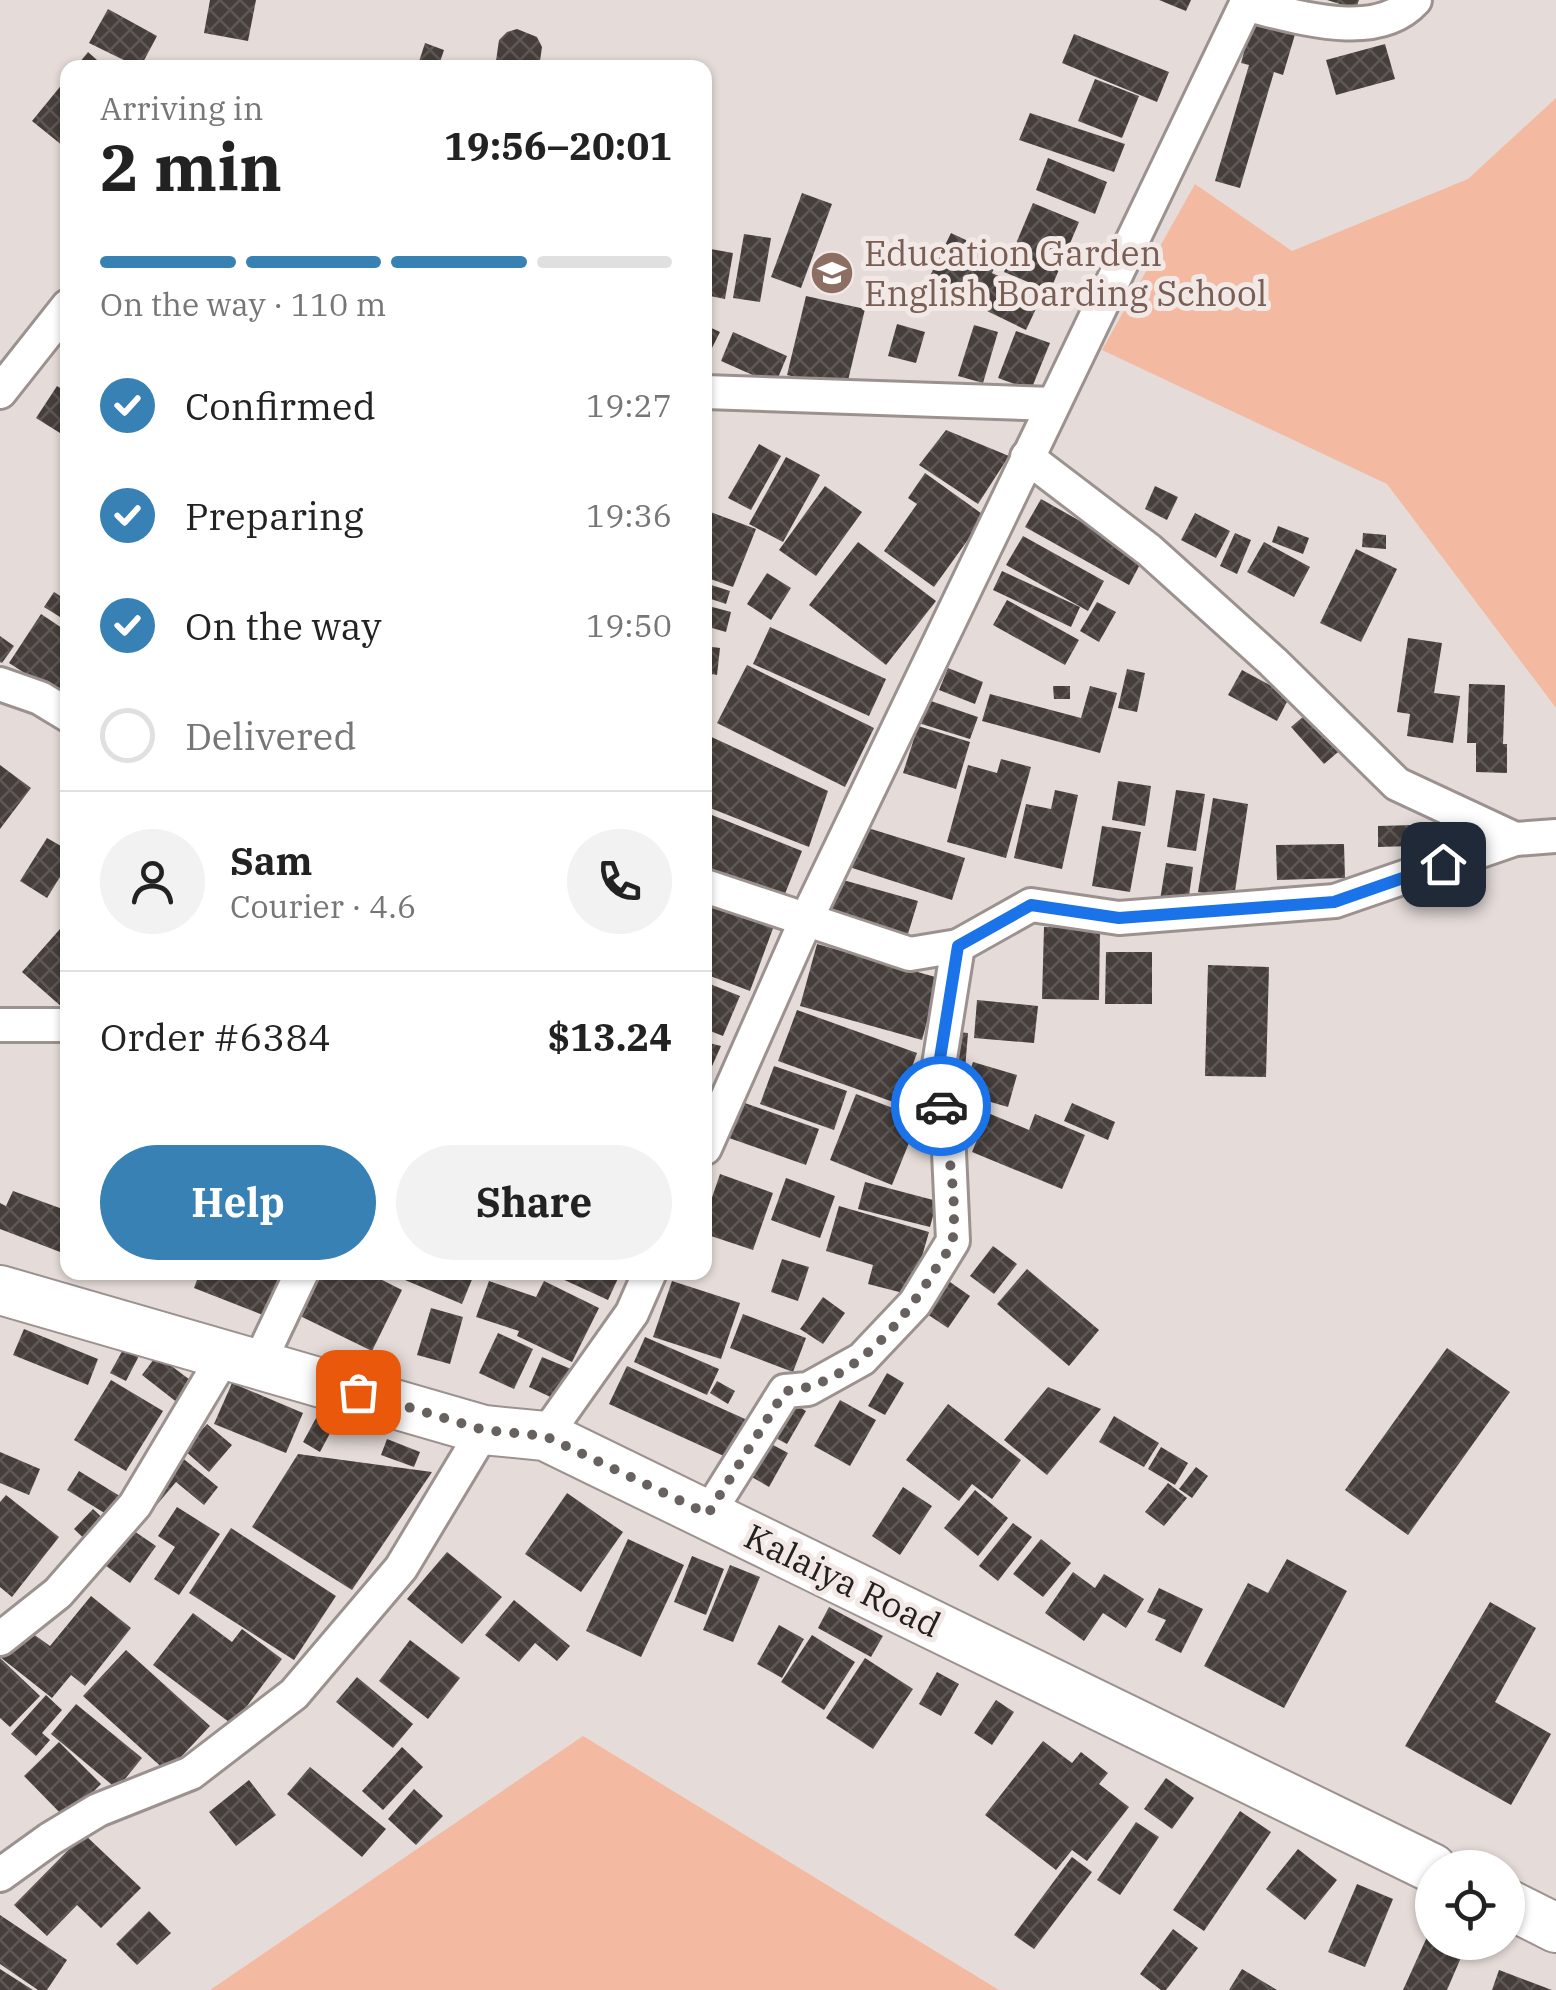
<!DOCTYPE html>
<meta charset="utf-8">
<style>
body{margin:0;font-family:"IBM Plex Serif",serif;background:#f2f2f2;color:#222;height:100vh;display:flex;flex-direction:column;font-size:38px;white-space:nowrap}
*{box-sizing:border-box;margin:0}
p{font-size:32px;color:#767676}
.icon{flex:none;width:55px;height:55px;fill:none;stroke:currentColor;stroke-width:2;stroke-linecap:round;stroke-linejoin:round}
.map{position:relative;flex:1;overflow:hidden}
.side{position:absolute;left:60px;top:60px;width:652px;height:1220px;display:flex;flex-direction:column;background:#fff;border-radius:20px;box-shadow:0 2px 8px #0004}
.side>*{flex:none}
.tools{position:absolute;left:1415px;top:1850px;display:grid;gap:20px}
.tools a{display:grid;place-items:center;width:110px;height:110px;border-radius:50%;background:#fff;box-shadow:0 2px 8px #0004;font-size:50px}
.pin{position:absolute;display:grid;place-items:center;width:85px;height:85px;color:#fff;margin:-42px;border-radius:20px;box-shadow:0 5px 15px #0006}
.courier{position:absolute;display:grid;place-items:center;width:100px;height:100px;margin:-50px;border:8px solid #1a73e8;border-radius:50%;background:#fff;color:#222;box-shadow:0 2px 12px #0007}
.summary em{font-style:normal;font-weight:800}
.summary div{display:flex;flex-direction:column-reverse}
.summary{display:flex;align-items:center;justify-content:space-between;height:170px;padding:0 40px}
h1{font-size:65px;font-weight:800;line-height:75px}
.bar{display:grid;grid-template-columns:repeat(4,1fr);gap:15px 10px;align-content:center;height:120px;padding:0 40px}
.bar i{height:12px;border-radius:8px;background:#e0e0e0}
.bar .active{background:#3781b5}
.bar p{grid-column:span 4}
.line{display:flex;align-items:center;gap:25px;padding:0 40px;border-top:2px solid #e0e0e0}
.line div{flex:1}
.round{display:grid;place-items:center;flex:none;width:105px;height:105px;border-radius:52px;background:#f2f2f2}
ol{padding:0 40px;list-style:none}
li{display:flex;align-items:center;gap:30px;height:110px}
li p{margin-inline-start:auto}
li .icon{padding:10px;border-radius:50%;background:#3781b5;color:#fff;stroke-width:4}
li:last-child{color:#767676}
li i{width:55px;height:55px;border:5px solid #e0e0e0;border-radius:50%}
.button{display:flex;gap:20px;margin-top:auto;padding:20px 40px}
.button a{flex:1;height:115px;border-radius:60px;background:#3781b5;color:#fff;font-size:40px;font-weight:800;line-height:115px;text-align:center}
.button a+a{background:#f2f2f2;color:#222}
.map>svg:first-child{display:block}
.grass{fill:#f4b9a1}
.building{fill:url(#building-cross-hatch)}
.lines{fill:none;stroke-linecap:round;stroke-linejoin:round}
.minor-casing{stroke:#9b928f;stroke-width:38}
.secondary-casing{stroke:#9b928f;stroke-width:52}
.minor{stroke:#fff;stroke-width:32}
.secondary{stroke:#fff;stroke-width:48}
.done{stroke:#676260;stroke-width:10;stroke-dasharray:0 18}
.route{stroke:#1a73e8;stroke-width:12}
.labels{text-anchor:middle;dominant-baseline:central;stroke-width:10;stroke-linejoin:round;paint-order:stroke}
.education-label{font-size:35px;fill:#785e54;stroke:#f2e9e6;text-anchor:start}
.street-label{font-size:35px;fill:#23201f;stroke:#f2e9e6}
</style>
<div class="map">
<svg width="1556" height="1990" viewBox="0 0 1556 1990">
<defs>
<pattern id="building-cross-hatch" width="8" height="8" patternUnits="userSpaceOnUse" patternTransform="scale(2.5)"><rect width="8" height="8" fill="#453e3b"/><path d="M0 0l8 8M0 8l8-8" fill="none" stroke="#5d5755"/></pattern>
</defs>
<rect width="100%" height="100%" fill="#e5dcd9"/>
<g class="grass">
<path d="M1556 98V708L1387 484 1102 350 1195 184 1292 251 1468 179Z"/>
<path d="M583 1736 999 1990H210Z"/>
</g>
<g class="building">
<path d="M210 0H256L248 41 204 33Z"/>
<path d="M1159 0H1191L1186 11Z"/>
<path d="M1327 0H1359L1356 9Z"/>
<path d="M108 9 157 36 140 68 89 43Z"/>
<path d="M1253 18 1296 31 1283 75 1274 72 1240 188 1215 181 1249 65 1241 63Z"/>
<path d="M517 29 537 37 542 47 539 68H500L496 61 499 40 507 32Z"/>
<path d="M1074 34 1169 72 1157 102 1062 63Z"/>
<path d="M425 43 444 50 438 68H417Z"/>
<path d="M1385 44 1395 79 1336 95 1326 60Z"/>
<path d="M88 52 106 68H75Z"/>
<path d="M68 77V150L32 121Z"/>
<path d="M1095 79 1139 96 1122 138 1078 121Z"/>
<path d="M1030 113 1125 144 1114 172 1019 140Z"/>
<path d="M1048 158 1107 182 1095 214 1036 190Z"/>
<path d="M802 193 832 204 801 288 771 277Z"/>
<path d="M1033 203 1079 222 1050 291 1004 272Z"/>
<path d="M951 233 1000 256 992 273 1042 296 1026 330 927 282Z"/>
<path d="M744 234 771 238 760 302 733 298Z"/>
<path d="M705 248 733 253 725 299 705 295Z"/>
<path d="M806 296 865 309 846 389 787 375Z"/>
<path d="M897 324 925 332 916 363 888 356Z"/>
<path d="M705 325 720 332 710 352 705 349Z"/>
<path d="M974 325 998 332 983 383 958 376Z"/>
<path d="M1016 331 1050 343 1031 390 998 378Z"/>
<path d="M733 332 787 356 775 385 721 361Z"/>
<path d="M57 386 68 393V438L36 418Z"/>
<path d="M946 430 1009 456 978 504 919 465Z"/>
<path d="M759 444 781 456 751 510 728 498Z"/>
<path d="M786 457 820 475 783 542 749 524Z"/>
<path d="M925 473 985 516 934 587 884 551 917 504 908 498Z"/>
<path d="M825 486 862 512 816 576 779 550Z"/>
<path d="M1155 486 1178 497 1167 520 1145 509Z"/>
<path d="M1041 499 1144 557 1129 585 1025 527Z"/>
<path d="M705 510 756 529 733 587 705 577Z"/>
<path d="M1195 513 1230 531 1216 558 1181 540Z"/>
<path d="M1278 526 1309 538 1303 554 1272 542Z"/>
<path d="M1235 533 1251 540 1237 574 1220 566Z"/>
<path d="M1363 533 1386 535V549L1362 547Z"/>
<path d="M1023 536 1104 581 1088 611 1006 565Z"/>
<path d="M858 542 936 601 886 665 809 605Z"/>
<path d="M1264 542 1310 567 1294 597 1247 572Z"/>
<path d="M1356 549 1397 569 1361 642 1320 623Z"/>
<path d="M1002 571 1080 607 1071 627 993 590Z"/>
<path d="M767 573 791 588 771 620 747 604Z"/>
<path d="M705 583 730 591 726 604 705 597Z"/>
<path d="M54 592 68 601V622L44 607Z"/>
<path d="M1007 600 1079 640 1065 665 993 625Z"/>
<path d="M1097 602 1116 612 1099 642 1080 631Z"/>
<path d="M705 605 731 612 726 632 705 626Z"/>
<path d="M41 614 68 632V701L9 663Z"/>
<path d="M770 627 886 679 869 716 753 664Z"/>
<path d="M0 636 14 646 2 663 0 662Z"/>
<path d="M1408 638 1442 643 1434 693 1460 696 1453 743 1407 736 1410 714 1397 712Z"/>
<path d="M705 646 720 648 717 675 705 673Z"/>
<path d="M747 665 874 728 845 787 717 723Z"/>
<path d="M948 668 983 682 975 704 939 690Z"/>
<path d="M1127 669 1145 673 1137 712 1118 708Z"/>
<path d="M1242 670 1290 696 1277 721 1228 695Z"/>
<path d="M1469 684 1505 685 1503 744H1507V773L1476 772V743H1467Z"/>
<path d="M1053 686H1070V699H1054Z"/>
<path d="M1090 686 1117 693 1100 753 982 721 990 694 1081 718Z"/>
<path d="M919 697 978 717 970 739 912 721Z"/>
<path d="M1311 710 1344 747 1324 764 1291 727Z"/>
<path d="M918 726 970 742 956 789 903 773Z"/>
<path d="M705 734 828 791 809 847 705 806Z"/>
<path d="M1001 759 1031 767 1006 858 947 842 968 765 997 773Z"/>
<path d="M0 765 31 788 0 829Z"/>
<path d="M1118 781 1151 786 1145 826 1112 820Z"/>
<path d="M1055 790 1078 795 1062 869 1014 858 1026 804 1051 809Z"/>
<path d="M1176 790 1205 794 1196 851 1167 847Z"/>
<path d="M1213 798 1248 804 1234 898 1198 892Z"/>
<path d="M707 813 802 851 781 904 705 874Z"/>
<path d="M855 824 965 858 952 900 843 865Z"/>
<path d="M1413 825V846L1378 847V826Z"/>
<path d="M1102 826 1141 832 1130 892 1092 886Z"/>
<path d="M47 838 68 850V864L47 898 20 881Z"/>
<path d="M1344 844 1345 878 1277 880 1276 845Z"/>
<path d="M1166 863 1193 867 1188 903 1160 900Z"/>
<path d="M836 878 918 901 904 947 823 923Z"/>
<path d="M705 897 775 923 750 991 705 974Z"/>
<path d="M68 920V1007L63 1008 22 972Z"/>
<path d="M1044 927 1100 928 1099 1000 1042 999Z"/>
<path d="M817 944 939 978 922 1040 800 1006Z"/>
<path d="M1106 952H1152V1004H1105Z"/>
<path d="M1208 965 1269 967 1266 1077 1205 1076Z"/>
<path d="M705 982 740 996 723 1036 705 1029Z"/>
<path d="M977 1000 1038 1006 1034 1043 974 1038Z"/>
<path d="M797 1010 917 1053 899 1104 778 1061Z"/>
<path d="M947 1031 968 1033 963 1093 941 1091Z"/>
<path d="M705 1042 721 1046 705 1082Z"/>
<path d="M973 1062 1017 1075 1008 1107 963 1094Z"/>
<path d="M774 1066 847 1091 834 1130 760 1104Z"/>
<path d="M856 1094 919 1118 892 1185 830 1160Z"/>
<path d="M952 1097 984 1111 978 1126 945 1113Z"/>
<path d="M742 1102 819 1129 806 1165 729 1138Z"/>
<path d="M1072 1103 1115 1122 1108 1140 1064 1121Z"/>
<path d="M988 1113 1029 1130 1035 1114 1085 1135 1062 1189 972 1152Z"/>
<path d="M720 1174 773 1193 753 1250 705 1234V1218Z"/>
<path d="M786 1178 835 1196 820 1238 771 1220Z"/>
<path d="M865 1182 937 1201 930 1227 858 1209Z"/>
<path d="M13 1191 68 1211V1255L0 1229V1203L6 1206Z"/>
<path d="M839 1206 929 1232 911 1295 868 1284 873 1265 826 1251Z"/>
<path d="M993 1246 1017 1264 994 1294 970 1276Z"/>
<path d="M782 1259 809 1267 798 1301 771 1292Z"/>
<path d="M1027 1269 1099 1330 1069 1366 997 1304Z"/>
<path d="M200 1272 240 1274 291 1272 273 1319 194 1288Z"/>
<path d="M316 1272H366L402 1290 372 1351 296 1314Z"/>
<path d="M386 1272H475L462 1304Z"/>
<path d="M547 1272H621L608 1300Z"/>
<path d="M940 1275 970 1296 948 1328 918 1308Z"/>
<path d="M489 1281 536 1297 544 1281 599 1308 572 1362 517 1336 519 1331 476 1317Z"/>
<path d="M672 1281 740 1303 721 1359 653 1337Z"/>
<path d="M823 1297 845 1313 823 1344 800 1329Z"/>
<path d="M431 1308 463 1317 450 1364 417 1355Z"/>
<path d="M743 1314 806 1338 793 1372 730 1348Z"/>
<path d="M24 1329 98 1359 88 1385 13 1355Z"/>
<path d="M498 1333 533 1349 514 1389 479 1373Z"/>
<path d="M645 1337 719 1369 707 1395 634 1362Z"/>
<path d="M125 1346 140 1354 126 1381 110 1373Z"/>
<path d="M1447 1348 1510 1392 1408 1535 1345 1490Z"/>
<path d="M157 1355 198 1386 183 1407 142 1375Z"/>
<path d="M542 1357 571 1369 557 1400 529 1387Z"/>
<path d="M627 1366 754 1423 737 1462 609 1404Z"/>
<path d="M887 1373 904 1383 885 1415 868 1406Z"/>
<path d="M111 1380 163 1411 126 1471 74 1440Z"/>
<path d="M717 1381 735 1391 728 1404 710 1393Z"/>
<path d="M232 1383 303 1413 286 1453 214 1424Z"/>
<path d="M1048 1387 1101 1409 1047 1475 1004 1440Z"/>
<path d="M787 1400 806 1411 787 1444 768 1434Z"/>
<path d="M840 1400 876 1420 850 1466 814 1446Z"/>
<path d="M948 1404 1021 1460 992 1499 972 1484 959 1501 906 1460Z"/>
<path d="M321 1409 338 1418 320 1452 303 1442Z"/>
<path d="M1114 1416 1159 1443 1144 1467 1099 1442Z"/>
<path d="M207 1424 232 1445 209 1472 184 1450Z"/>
<path d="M387 1439 420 1452 414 1467 381 1455Z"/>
<path d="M762 1439 788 1453 769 1487 743 1472Z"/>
<path d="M1161 1447 1188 1463 1175 1485 1148 1469Z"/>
<path d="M0 1452 40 1469 29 1495 0 1483Z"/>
<path d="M298 1454 432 1472 352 1590 252 1527Z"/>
<path d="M180 1456 218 1487 204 1505 176 1482 155 1507 145 1498Z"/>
<path d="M1196 1467 1208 1476 1192 1498 1179 1489Z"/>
<path d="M79 1471 123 1498 111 1517 67 1490Z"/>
<path d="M1168 1483 1187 1498 1164 1526 1145 1512Z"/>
<path d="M903 1487 932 1506 900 1555 872 1536Z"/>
<path d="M975 1490 1008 1518 978 1556 944 1528Z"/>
<path d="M567 1493 623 1532 581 1592 525 1554Z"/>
<path d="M6 1495 59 1537 12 1597 0 1587V1502Z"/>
<path d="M177 1507 220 1534 179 1595 154 1579 175 1547 158 1536Z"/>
<path d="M93 1509 110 1525 91 1545 74 1529Z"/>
<path d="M1013 1523 1032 1537 998 1581 979 1566Z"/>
<path d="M231 1528 336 1596 294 1660 189 1593Z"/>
<path d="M131 1529 156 1546 130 1583 106 1566Z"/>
<path d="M628 1539 684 1565 641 1657 586 1631Z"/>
<path d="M1041 1539 1071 1563 1043 1597 1013 1574Z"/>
<path d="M447 1552 502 1597 462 1644 407 1599Z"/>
<path d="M692 1556 724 1569 706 1615 674 1602Z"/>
<path d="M1287 1559 1347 1591 1284 1708 1204 1666 1248 1583 1268 1593Z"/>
<path d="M730 1565 760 1577 733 1642 703 1630Z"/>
<path d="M1073 1572 1095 1588 1104 1574 1144 1599 1126 1628 1103 1613 1084 1641 1045 1613Z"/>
<path d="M1159 1588 1203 1609 1181 1653 1155 1640 1166 1620 1147 1612Z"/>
<path d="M91 1596 131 1628 85 1686 71 1675 52 1698 0 1657 22 1626 50 1646Z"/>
<path d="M514 1600 570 1646 557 1661 535 1643 519 1662 485 1635Z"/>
<path d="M1490 1602 1536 1628 1495 1702 1551 1734 1511 1805 1405 1746Z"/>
<path d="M829 1607 883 1636 871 1657 818 1628Z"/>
<path d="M193 1613 232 1642 242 1629 282 1659 233 1725 153 1665Z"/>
<path d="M779 1625 804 1639 782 1678 757 1664Z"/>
<path d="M812 1635 855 1662 824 1710 781 1682Z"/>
<path d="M410 1640 460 1678 428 1719 379 1681Z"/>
<path d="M126 1650 210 1726 167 1772 83 1696Z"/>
<path d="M0 1658 40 1696 10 1727 0 1718Z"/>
<path d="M865 1658 913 1689 873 1749 826 1718Z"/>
<path d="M937 1672 959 1684 941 1716 919 1704Z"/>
<path d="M357 1677 413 1724 393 1748 336 1702Z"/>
<path d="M46 1695 62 1710 42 1733 50 1740 36 1756 11 1734Z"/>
<path d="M996 1700 1014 1712 992 1745 974 1733Z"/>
<path d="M76 1704 142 1758 117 1789 51 1734Z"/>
<path d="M1043 1741 1072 1763 1081 1752 1108 1773 1099 1784 1129 1807 1087 1861 1072 1850 1056 1870 985 1815Z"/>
<path d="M59 1742 101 1784 66 1819 24 1776Z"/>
<path d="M402 1747 423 1767 383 1810 362 1791Z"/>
<path d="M310 1767 386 1829 362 1857 287 1794Z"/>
<path d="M1166 1778 1194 1798 1172 1829 1144 1809Z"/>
<path d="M249 1780 276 1815 236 1846 209 1812Z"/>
<path d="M414 1789 443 1816 416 1845 388 1819Z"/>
<path d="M1240 1811 1271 1832 1204 1931 1173 1910Z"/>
<path d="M1136 1822 1159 1837 1120 1895 1097 1880Z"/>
<path d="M84 1834 141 1888 101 1928 77 1905 47 1936 14 1905Z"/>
<path d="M1298 1849 1337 1880 1305 1920 1266 1889Z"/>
<path d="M1072 1857 1092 1872 1034 1949 1014 1935Z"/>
<path d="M1357 1884 1393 1899 1365 1967 1328 1952Z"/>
<path d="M149 1911 171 1933 137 1965 116 1944Z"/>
<path d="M0 1915 67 1960 47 1990H38L0 1964Z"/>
<path d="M1173 1929 1198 1948 1166 1990H1161L1140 1974Z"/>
<path d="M1427 1937 1432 1942 1463 1953 1447 1990H1403Z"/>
<path d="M0 1969 33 1990H0Z"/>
<path d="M1242 1969 1277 1990H1229Z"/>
<path d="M1499 1970 1552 1990H1492Z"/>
</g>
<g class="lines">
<g class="minor-casing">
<g id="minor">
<path d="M1247 5C1296 16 1376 43 1415 0"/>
<path d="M0 392 68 306"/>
<path d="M705 392 1053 404"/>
<path d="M0 684 40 698 68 715"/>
<path d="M1515 839 1556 836"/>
<path d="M705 886 910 954 958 946"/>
<path d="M0 1025H68"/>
<path d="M705 1148 806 920 1248 0"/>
<path d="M258 1365 302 1272"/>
<path d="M545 1436 632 1313 650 1272"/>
<path d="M708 1514 785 1391 808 1389 862 1359 915 1303 953 1241 949 1152 937 1077 958 946 1031 905 1119 918 1335 901 1515 839 1397 784 1273 662 1149 550 1027 457"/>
<path d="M0 1639 58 1593 135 1505 224 1356"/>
<path d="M0 1875 50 1839 98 1810 191 1773 294 1694 401 1568 484 1430"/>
</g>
</g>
<g class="secondary-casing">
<g id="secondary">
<path d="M0 1290 484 1430 545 1436 1432 1868"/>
<path d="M1508 1904 1556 1928"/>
</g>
</g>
<use href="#minor" class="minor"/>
<use href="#secondary" class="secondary"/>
</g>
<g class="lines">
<path class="done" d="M358 1392 484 1430 545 1436 708 1514 785 1391C851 1386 903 1322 935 1270 941 1260 952 1248 953 1237 957 1195 948 1148 941 1106"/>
<path class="route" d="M941 1106 937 1077 958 946 1031 905 1119 918 1334 902 1443 864"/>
</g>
<defs>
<g id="school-disc" transform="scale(2.25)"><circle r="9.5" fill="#8d6e63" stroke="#f2e9e6"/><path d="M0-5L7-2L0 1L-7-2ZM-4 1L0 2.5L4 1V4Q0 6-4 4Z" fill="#fff"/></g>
</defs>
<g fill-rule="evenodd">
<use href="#school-disc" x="832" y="273"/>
</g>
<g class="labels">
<g class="education-label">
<text x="864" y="253">Education Garden<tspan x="864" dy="40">English Boarding School</tspan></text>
</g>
<g class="street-label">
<text transform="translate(843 1580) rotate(26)">Kalaiya Road</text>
</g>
</g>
</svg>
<div class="tools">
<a><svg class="icon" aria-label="locate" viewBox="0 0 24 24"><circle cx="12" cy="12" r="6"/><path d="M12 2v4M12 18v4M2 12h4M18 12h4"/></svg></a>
</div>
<div class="pin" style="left:358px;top:1392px;background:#ea580c"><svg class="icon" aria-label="bag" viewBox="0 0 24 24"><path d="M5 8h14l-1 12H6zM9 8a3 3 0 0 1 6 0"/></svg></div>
<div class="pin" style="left:1443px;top:864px;background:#1f2937"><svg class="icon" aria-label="home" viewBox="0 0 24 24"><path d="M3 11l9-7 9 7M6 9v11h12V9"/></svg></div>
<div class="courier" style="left:941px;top:1106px"><svg class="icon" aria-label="car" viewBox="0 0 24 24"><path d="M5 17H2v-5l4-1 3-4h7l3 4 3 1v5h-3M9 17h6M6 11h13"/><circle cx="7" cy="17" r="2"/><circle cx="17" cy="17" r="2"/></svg></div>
<section class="side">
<div class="summary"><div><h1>2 min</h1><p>Arriving in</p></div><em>19:56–20:01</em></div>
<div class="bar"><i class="active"></i><i class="active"></i><i class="active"></i><i></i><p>On the way · 110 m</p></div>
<ol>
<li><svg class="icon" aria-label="check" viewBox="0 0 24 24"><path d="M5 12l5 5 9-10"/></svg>Confirmed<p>19:27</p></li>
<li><svg class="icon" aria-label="check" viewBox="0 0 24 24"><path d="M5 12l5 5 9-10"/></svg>Preparing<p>19:36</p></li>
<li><svg class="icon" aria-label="check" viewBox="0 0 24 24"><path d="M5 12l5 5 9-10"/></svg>On the way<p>19:50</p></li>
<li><i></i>Delivered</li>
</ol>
<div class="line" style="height:180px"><a class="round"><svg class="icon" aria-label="person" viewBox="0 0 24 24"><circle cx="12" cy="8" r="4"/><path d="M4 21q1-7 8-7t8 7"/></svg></a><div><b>Sam</b><p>Courier · 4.6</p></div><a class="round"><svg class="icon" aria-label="phone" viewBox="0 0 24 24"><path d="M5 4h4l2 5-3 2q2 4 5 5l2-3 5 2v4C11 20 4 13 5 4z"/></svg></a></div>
<div class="line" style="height:130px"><div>Order #6384</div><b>$13.24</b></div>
<div class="button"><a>Help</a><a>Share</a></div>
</section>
</div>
